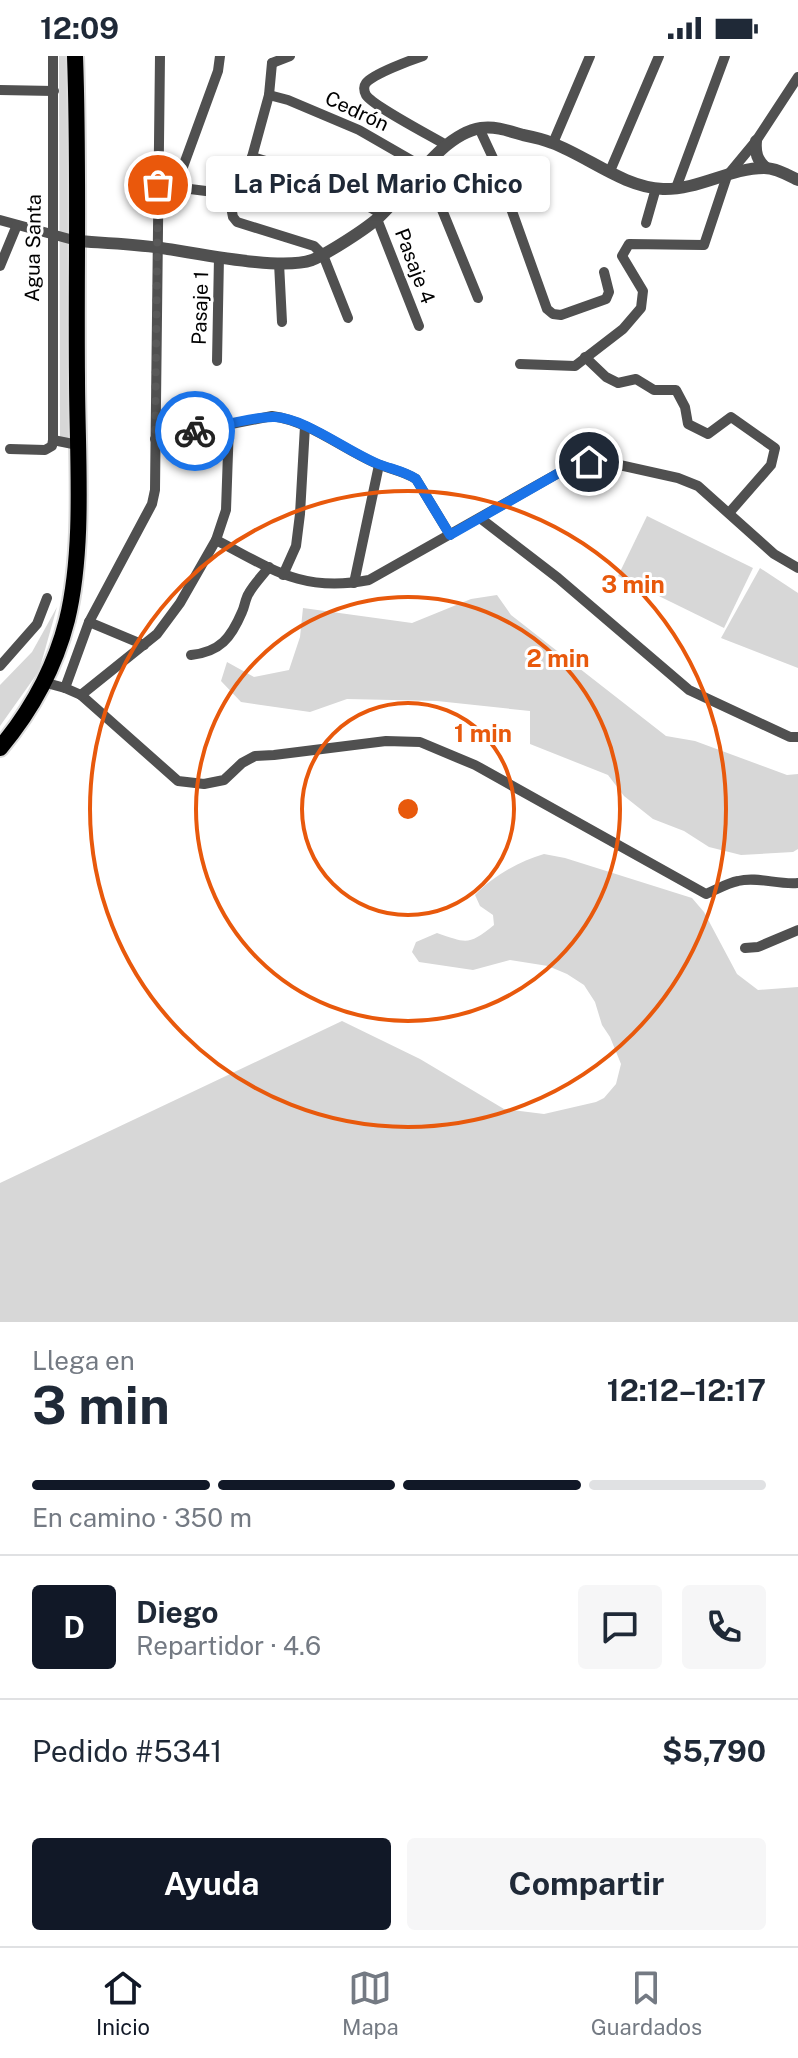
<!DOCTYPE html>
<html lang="es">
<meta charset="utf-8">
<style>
body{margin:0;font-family:"Public Sans",sans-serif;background:#f6f6f7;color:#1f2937;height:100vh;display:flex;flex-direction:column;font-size:30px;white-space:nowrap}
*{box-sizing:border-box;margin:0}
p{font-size:26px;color:#747a83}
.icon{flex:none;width:44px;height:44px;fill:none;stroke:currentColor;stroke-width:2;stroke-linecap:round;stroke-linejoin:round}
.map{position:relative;height:1266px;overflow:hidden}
.sheet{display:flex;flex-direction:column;background:#fff;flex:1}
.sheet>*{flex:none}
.pin{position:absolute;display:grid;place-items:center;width:68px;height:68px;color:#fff;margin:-34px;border:4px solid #fff;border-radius:50%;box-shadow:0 2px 8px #0007}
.courier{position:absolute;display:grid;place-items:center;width:80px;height:80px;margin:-40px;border:6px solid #1a73e8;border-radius:50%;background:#fff;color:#222;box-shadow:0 2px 10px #0007}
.bubble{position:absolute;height:56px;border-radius:8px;background:#fff;box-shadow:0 2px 6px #0004;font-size:26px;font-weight:700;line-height:56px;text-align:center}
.overview em{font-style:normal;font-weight:700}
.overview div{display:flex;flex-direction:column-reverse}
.overview{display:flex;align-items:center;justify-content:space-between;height:136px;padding:0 32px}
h1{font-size:52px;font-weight:700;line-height:60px}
.bar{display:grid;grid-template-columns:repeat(4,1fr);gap:12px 8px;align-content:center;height:96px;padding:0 32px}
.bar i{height:10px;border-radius:6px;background:#e0e1e3}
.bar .on{background:#111827}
.bar p{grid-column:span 4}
.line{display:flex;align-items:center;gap:20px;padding:0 32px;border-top:2px solid #e0e1e3}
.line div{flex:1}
.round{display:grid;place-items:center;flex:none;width:84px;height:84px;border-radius:8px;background:#f6f6f7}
.cta{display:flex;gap:16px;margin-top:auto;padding:16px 32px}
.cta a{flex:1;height:92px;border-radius:8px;background:#111827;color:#fff;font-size:32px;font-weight:700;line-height:92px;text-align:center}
.cta a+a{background:#f6f6f7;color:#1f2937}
.status{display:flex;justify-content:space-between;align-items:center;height:56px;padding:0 40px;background:#fff;direction:ltr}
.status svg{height:22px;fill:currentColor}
.menu{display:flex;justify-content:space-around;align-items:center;height:112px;border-top:2px solid #e0e1e3;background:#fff;font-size:22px;color:#747a83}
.menu a{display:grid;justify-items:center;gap:4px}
.menu .on{color:#111827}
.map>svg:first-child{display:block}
.green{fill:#d7d7d7}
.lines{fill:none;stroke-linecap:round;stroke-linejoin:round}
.primary-casing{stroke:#dbdbdb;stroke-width:20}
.minor{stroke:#505050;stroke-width:10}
.tertiary{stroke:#505050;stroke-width:12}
.primary{stroke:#000;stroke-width:16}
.done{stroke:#595959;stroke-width:8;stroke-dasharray:0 14.4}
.route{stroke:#1a73e8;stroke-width:10}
.ring{fill:none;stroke:#e8590c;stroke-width:4}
.labels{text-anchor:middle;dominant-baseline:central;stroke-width:6;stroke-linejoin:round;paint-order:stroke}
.street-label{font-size:20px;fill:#000;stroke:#fff}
.centre{fill:#e8590c;stroke:#fff;stroke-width:4}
.ring-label{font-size:24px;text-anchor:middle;font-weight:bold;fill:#e8590c;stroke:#fff;stroke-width:6;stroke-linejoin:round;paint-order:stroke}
</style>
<div class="status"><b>12:09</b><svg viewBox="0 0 49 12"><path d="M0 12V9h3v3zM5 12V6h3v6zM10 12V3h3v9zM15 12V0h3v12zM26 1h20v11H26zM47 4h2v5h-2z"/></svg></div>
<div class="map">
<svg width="798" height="1266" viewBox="0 0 798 1266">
<rect width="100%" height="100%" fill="#fff"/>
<g class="green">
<path d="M59 0H74L78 392 60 385Z"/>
<path d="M647 460 753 512 724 572 618 520Z"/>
<path d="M760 512 798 537V612L721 582Z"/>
<path d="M497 539 511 559 666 680 695 685 787 719 798 718V793L793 796 741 799 709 791 684 775 653 763 624 740 608 719 530 688V655L437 645 347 643 310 656 241 646 221 625 227 606 254 621 289 614 300 581 303 552 412 567 471 543Z"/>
<path d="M57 551 39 615 0 670V629L32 596Z"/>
<path d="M544 798 565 802 692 842 704 856 737 918 758 934 798 931V1266H0V1127L342 965 420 1003 504 1053 544 1058 596 1046 604 1042 616 1028 621 1008 610 981 602 969 595 946 584 929 567 918 548 910 510 904 473 914 419 906 412 896 416 886 437 877C467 887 468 890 494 869L493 859 480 850 475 839C492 821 519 805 544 798Z"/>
</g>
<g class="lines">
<g class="primary-casing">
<path id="primary" d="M0 692C31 655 55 611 67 564 85 490 77 398 77 322 76 215 79 107 75 0"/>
</g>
<g class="minor">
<path d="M423 0C411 4 373 18 366 27 363 31 364 35 366 39 373 50 431 80 446 89"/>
<path d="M272 7 269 39 252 101 232 156 233 161 237 166 314 190 323 199 348 262"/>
<path d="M272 7 290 0"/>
<path d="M0 34 54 35"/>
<path d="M269 39 288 44 359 74 425 112 478 242"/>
<path d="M479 72 493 102 547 253 553 258 561 259 606 243 609 236 604 216"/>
<path d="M553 87 590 0"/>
<path d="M252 101C299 114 340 135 382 158"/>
<path d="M610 115 659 0"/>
<path d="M158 129 238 139"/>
<path d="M176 130 218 15 220 0"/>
<path d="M676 132 725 0"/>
<path d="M377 163 419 270"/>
<path d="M0 164 77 185"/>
<path d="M646 167 656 132"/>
<path d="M279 207 282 266"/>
<path d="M0 210 17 169"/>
<path d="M585 301 606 321 618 327 636 323 654 334H676L685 351 688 368 708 378 731 361 775 392 771 409 729 457"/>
<path d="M217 305 219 201"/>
<path d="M520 308 575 310 623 273 641 252 643 235 622 200 629 188 704 189 727 120 756 85 798 21"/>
<path d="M155 383 272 360C309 365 341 392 375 407 389 413 404 415 416 423L450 479"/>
<path d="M53 384 78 389"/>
<path d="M10 393 45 394 52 390 53 384V0"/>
<path d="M480 462 558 522 689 634 790 681H798"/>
<path d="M216 484C272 513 302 537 369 524L571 410 589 406 615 408 678 422 698 430 774 498 798 512"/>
<path d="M283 519 296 490 300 458 305 370"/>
<path d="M354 527 379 409"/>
<path d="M89 566 144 589"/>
<path d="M191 599C220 596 231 582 242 556 245 550 245 543 249 537 254 528 262 520 269 511"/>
<path d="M0 610 37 568 47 542"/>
<path d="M43 626 65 632 81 639 178 725 204 728 224 724 242 707 255 700 274 699 386 685 420 686 475 709 706 838C716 834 727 827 738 825 757 820 778 829 798 827"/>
<path d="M65 632 89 566 152 448 155 434 160 0"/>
<path d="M81 639 157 578 180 547 216 484 226 454 229 368"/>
<path d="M745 892 758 891 798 874"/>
</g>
<g class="tertiary">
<path d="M756 85C755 97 757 104 766 112"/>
<path d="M77 185C105 187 133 188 161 192 197 197 280 215 312 204 327 198 366 173 378 162 408 135 441 78 481 72 496 70 509 75 523 79 533 81 543 83 552 87 589 101 623 131 663 133 698 134 730 112 764 112 776 112 788 119 798 124"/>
</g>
<use href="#primary" class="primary"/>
</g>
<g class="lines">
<path class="done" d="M158 129 155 383 195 375"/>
<path class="route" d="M195 375C218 371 254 360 275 361 304 362 347 395 376 407 390 413 404 415 416 423L450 479 571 410 589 406"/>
</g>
<g class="ring">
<circle cx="408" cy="753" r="106"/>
<circle cx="408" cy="753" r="212"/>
<circle cx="408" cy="753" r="318"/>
</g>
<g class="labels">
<g class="street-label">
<text transform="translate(357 55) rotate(25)">Cedrón</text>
<text transform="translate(33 192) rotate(-89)">Agua Santa</text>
<text transform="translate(415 210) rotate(69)">Pasaje 4</text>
<text transform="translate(200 252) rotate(-88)">Pasaje 1</text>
</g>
</g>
<circle cx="408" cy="753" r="12" class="centre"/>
<g class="ring-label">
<text x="633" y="537">3 min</text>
<text x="558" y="611">2 min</text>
<text x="483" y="686">1 min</text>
</g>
</svg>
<div class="pin" style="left:158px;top:129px;background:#ea580c"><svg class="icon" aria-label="bag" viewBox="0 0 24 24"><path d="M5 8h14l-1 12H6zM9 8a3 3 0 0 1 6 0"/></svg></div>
<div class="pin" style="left:589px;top:406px;background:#1f2937"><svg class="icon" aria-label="home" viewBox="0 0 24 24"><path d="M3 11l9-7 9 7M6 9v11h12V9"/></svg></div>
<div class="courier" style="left:195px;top:375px"><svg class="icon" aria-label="bike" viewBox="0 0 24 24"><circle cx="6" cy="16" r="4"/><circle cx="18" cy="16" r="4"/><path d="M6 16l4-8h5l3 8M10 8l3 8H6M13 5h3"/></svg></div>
<div class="bubble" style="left:206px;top:100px;width:344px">La Picá Del Mario Chico</div>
</div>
<section class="sheet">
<div class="overview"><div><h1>3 min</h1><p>Llega en</p></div><em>12:12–12:17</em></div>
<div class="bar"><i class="on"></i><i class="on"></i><i class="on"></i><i></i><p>En camino · 350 m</p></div>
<div class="line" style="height:144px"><b class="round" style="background:#111827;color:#fff">D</b><div><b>Diego</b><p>Repartidor · 4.6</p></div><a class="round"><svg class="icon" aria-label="chat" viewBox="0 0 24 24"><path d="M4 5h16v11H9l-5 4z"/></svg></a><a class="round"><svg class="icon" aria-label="phone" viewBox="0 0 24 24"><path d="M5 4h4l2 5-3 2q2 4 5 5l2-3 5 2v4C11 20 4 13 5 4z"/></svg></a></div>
<div class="line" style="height:104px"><div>Pedido #5341</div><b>$5,790</b></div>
<div class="cta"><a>Ayuda</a><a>Compartir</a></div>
</section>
<nav class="menu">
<a class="on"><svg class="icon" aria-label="home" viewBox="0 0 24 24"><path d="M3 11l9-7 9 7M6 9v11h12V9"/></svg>Inicio</a>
<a><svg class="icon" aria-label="map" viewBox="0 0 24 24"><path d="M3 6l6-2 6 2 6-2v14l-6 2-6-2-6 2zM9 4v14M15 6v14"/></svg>Mapa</a>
<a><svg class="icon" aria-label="saved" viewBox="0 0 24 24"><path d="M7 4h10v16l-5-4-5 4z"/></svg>Guardados</a>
</nav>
